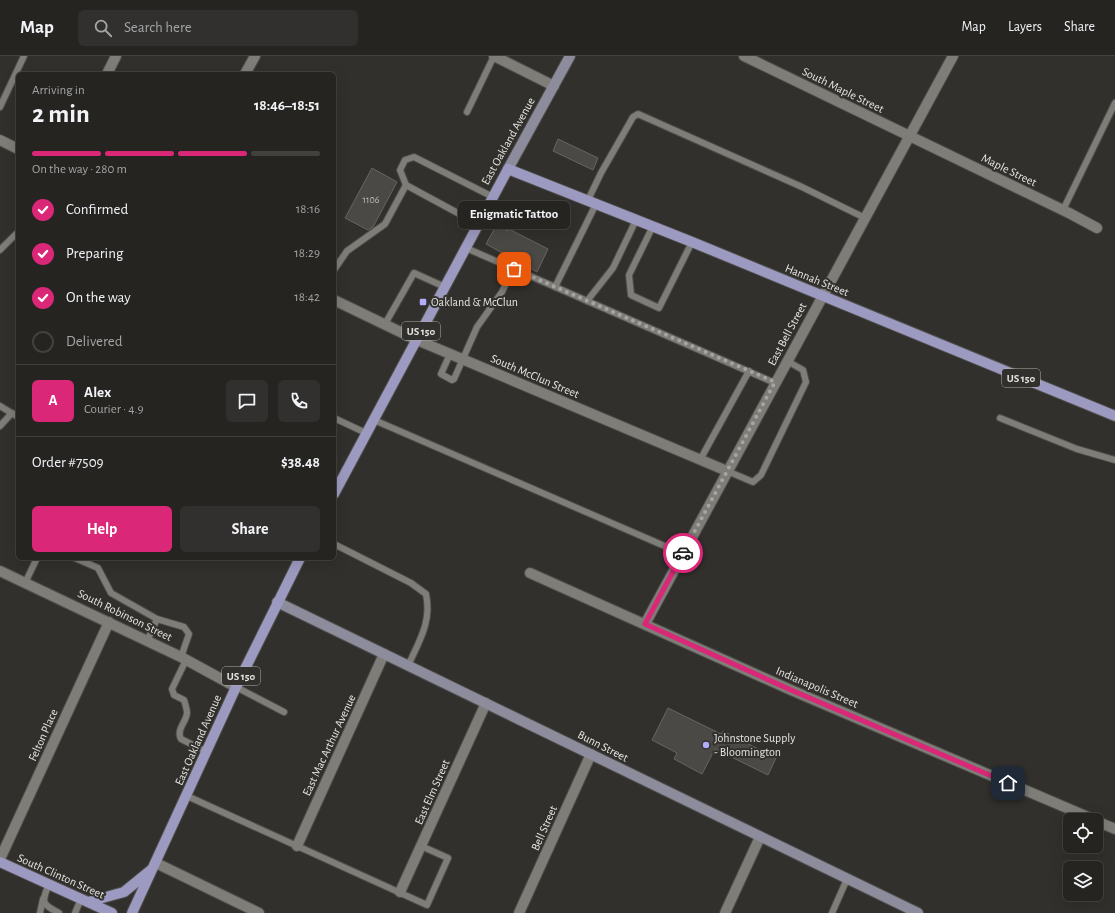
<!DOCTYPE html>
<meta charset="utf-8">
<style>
body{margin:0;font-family:"Alegreya Sans",sans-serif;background:#31302e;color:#f1f3f6;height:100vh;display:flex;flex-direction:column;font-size:15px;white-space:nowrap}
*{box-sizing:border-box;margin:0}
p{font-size:13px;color:#a3a4a5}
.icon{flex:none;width:22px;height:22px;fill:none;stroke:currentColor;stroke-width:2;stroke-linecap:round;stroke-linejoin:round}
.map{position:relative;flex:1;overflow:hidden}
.sheet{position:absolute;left:16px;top:16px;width:320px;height:488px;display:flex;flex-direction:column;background:#252421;border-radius:6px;box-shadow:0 4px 16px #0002,0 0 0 1px #42413f}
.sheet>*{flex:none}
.fabs{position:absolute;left:1063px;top:757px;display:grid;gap:8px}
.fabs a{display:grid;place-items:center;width:40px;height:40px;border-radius:6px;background:#252421;box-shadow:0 4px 16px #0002,0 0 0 1px #42413f;font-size:20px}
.pin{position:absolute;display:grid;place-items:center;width:34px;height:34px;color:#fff;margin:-17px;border-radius:8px;box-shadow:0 2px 6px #0006}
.courier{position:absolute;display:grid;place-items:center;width:40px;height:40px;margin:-20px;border:3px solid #db2777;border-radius:50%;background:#fff;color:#222;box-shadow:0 1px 5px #0007}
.bubble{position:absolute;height:28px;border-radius:6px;background:#252421;box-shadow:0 4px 16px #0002,0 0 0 1px #42413f;font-size:13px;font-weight:700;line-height:28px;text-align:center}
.summary em{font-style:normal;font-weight:700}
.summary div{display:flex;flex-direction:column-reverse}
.summary{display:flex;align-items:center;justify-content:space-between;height:68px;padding:0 16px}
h1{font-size:26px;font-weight:700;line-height:30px}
.bar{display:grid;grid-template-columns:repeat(4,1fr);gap:6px 4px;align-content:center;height:48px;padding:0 16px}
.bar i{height:5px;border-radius:3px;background:#42413f}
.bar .selected{background:#db2777}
.bar p{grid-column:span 4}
.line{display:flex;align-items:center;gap:10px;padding:0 16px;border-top:1px solid #42413f}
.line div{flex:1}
.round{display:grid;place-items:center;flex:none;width:42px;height:42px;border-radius:6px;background:#31302e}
ol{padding:0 16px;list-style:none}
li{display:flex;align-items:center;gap:12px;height:44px}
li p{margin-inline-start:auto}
li .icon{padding:4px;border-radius:50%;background:#db2777;color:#fff;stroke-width:4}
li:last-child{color:#a3a4a5}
li i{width:22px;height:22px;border:2px solid #42413f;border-radius:50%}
.button{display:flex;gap:8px;margin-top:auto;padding:8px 16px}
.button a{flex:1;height:46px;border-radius:6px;background:#db2777;color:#fff;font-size:16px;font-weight:700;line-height:46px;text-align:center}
.button a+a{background:#31302e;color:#f1f3f6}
header{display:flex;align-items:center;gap:24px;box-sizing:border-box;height:56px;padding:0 20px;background:#252421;border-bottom:1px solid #42413f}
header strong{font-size:19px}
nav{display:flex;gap:22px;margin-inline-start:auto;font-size:14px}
.search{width:280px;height:36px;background:#31302e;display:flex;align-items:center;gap:10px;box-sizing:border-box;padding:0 14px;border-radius:6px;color:#a3a4a5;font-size:15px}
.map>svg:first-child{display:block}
.building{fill:#4b4945;stroke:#666561}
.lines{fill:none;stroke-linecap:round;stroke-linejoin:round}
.lane-casing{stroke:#4e4d4a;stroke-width:8}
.street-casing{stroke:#4e4d4a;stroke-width:12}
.secondary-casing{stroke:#4e4d4a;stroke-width:12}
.primary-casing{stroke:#4e4d4a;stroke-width:12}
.lane{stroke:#7e7d78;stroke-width:6}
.street{stroke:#7e7d78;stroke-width:10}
.secondary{stroke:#8d8c9c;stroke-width:10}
.primary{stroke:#9d9ac1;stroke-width:10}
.done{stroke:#a6a5a2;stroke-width:4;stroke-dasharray:0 7.2}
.route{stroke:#db2777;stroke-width:5}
.poi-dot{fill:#b1adfa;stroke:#31302c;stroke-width:1.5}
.labels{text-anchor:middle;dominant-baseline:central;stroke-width:4;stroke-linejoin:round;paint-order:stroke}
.number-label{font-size:10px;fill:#bebdba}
.shield{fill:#31302c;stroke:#afaeab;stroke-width:1}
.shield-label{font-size:11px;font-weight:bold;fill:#e5e4e1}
.street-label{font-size:12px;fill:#e5e4e1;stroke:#31302c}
.poi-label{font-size:12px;fill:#e5e4e1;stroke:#31302c;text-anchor:start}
</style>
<header>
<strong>Map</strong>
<div class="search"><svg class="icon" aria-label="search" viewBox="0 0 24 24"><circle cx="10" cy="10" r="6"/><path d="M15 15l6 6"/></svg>Search here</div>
<nav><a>Map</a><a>Layers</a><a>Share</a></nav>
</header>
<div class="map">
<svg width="1115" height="857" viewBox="0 0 1115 857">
<rect width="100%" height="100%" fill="#31302c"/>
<g class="building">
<path d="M558 83 598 102 593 114 553 95Z"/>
<path d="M372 112 397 126 373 171 368 174 345 162Z"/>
<path d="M496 170 508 175 509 173 548 193 537 216 486 188Z"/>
<path d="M668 652 721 678 723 675 776 702 768 719 715 693 702 718 674 703 677 697 652 684Z"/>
</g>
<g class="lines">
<g class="lane-casing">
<g id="lane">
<path d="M0 51 24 0"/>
<path d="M467 56 494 0"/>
<path d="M588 144 601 117 633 61 638 58 802 131 865 162"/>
<path d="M1063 154 1115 47"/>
<path d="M478 168 406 129 400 114 405 104 414 101 493 141"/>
<path d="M653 170 629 219 631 239 659 252 692 186"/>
<path d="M466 192 775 327"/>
<path d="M0 194 18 176"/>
<path d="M334 214 347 195 385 168 406 129"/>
<path d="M555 231 596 148"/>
<path d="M587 245 613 212 636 164"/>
<path d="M385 268 414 217 445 231"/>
<path d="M450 298 441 318 452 324 454 323 477 271 502 236 513 213"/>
<path d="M0 350 18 361"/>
<path d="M334 362 366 377"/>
<path d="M1000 362 1077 393 1115 404"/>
<path d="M374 364 683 498"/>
<path d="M0 370 12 357"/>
<path d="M700 404 749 315"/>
<path d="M727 415 753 426 761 419 806 326 803 314 787 305"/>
<path d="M334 488 411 527 426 538C432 566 419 585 408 610"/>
<path d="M75 502 98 512 111 537 157 563 147 585"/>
<path d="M25 527 37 502"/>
<path d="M157 563 184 571 189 578 181 601"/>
<path d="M186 604 172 633 174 639 184 644C185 647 187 653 187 657 186 667 176 673 181 683L207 696"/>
<path d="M236 631 284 656"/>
<path d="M187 740 427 849 448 802 421 790"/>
<path d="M49 828C41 847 42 848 59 857"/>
<path d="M40 857 43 843"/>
<path d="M75 857 81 843"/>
<path d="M832 857 847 823"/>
</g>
</g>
<g class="street-casing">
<g id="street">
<path d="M494 0 554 30"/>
<path d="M744 0 1069 157 1097 172"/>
<path d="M107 18 116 0"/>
<path d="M245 18 255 0"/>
<path d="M0 84 18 93"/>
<path d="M334 244 417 284 727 415"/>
<path d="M0 515 181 601 236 631"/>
<path d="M530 517 791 634 1095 764"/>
<path d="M645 568 953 0"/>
<path d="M1096 765 1115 773"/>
<path d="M297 790 384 598"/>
<path d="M0 803 109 566"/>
<path d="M156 807 259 857"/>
<path d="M400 836 486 647"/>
<path d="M519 857 591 698"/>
<path d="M725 857 760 781"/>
</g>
</g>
<g class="secondary-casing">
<g id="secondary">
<path d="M508 113 570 0"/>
<path d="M277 546 918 857"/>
</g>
</g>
<g class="primary-casing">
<g id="primary">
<path d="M334 438 508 113 692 186 1115 360"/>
<path d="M0 806 112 857"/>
<path d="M88 846 124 836 151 814"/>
<path d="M132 857 236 631 300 502"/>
</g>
</g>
<use href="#lane" class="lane"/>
<use href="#street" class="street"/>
<use href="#secondary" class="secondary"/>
<use href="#primary" class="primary"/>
</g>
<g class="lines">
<path class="done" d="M514 213 775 326 683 497"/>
<path class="route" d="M683 497 645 568 791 634 1008 727"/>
</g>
<g class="poi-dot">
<rect x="419" y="242" width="8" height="8" rx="2"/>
<circle cx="706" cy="689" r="4"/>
</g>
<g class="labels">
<g class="number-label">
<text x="371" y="144">1106</text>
</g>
<g class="shield">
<rect x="402" y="266" width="38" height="18" rx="3"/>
<rect x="1002" y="313" width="38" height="18" rx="3"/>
<rect x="222" y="611" width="38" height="18" rx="3"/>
</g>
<g class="shield-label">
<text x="421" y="275">US 150</text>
<text x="1021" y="322">US 150</text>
<text x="241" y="620">US 150</text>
</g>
<g class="street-label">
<text transform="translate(843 34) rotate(26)">South Maple Street</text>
<text transform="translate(508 85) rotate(-61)">East Oakland Avenue</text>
<text transform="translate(1009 114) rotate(26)">Maple Street</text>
<text transform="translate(817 224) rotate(22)">Hannah Street</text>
<text transform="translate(787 278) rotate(-62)">East Bell Street</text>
<text transform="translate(535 320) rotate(23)">South McClun Street</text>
<text transform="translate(125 559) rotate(26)">South Robinson Street</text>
<text transform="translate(817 631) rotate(23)">Indianapolis Street</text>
<text transform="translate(43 679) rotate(-66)">Felton Place</text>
<text transform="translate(198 684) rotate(-66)">East Oakland Avenue</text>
<text transform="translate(329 689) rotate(-65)">East Mac Arthur Avenue</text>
<text transform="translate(603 690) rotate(27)">Bunn Street</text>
<text transform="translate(432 736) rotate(-66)">East Elm Street</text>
<text transform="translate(544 772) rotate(-66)">Bell Street</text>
<text transform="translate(61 820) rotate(24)">South Clinton Street</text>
</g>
<g class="poi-label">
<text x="431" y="246">Oakland &amp; McClun</text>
<text x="714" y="682">Johnstone Supply<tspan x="714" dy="14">- Bloomington</tspan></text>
</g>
</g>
</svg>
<div class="fabs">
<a><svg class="icon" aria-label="locate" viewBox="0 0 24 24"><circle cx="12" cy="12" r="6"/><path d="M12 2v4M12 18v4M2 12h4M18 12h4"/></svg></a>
<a><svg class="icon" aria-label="layers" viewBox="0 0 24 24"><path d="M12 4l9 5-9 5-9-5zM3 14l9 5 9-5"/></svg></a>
</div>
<div class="pin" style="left:514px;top:213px;background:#ea580c"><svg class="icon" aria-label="bag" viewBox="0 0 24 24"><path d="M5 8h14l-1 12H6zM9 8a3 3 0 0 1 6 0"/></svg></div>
<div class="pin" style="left:1008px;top:727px;background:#1f2937"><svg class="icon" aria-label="home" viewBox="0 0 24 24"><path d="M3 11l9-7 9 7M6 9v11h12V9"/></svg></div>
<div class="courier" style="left:683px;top:497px"><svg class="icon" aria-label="car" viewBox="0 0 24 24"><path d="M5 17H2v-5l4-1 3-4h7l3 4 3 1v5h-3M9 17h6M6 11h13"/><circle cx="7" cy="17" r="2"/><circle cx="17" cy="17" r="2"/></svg></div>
<div class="bubble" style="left:458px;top:145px;width:112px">Enigmatic Tattoo</div>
<section class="sheet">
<div class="summary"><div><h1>2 min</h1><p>Arriving in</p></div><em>18:46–18:51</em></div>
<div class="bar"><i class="selected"></i><i class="selected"></i><i class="selected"></i><i></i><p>On the way · 280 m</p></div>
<ol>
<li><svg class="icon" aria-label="check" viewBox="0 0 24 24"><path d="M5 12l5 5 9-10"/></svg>Confirmed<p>18:16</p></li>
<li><svg class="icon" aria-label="check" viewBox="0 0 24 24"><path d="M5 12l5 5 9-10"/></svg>Preparing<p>18:29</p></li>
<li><svg class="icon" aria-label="check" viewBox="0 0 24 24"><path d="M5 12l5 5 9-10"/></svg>On the way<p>18:42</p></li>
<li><i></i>Delivered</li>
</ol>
<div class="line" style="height:72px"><b class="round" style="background:#db2777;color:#fff">A</b><div><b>Alex</b><p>Courier · 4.9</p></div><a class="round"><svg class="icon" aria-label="chat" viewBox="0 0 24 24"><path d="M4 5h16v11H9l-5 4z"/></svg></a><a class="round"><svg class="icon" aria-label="phone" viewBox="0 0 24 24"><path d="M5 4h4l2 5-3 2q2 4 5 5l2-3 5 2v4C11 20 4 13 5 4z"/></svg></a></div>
<div class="line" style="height:52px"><div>Order #7509</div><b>$38.48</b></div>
<div class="button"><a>Help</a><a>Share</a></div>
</section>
</div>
